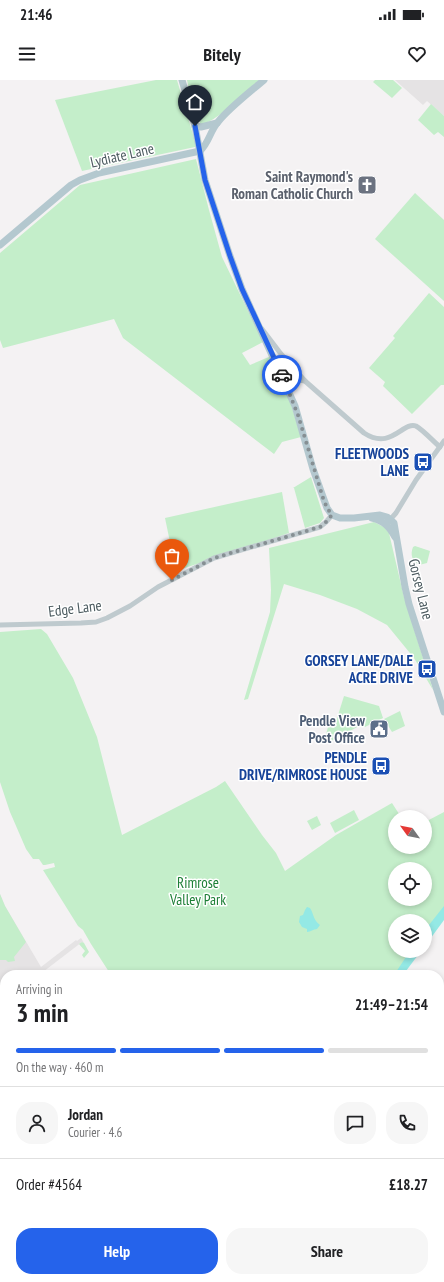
<!DOCTYPE html>
<meta charset="utf-8">
<style>
body{margin:0;font-family:"PT Sans Narrow",sans-serif;background:#f6f6f6;color:#202124;height:100vh;display:flex;flex-direction:column;font-size:15px;white-space:nowrap}
*{box-sizing:border-box;margin:0}
p{font-size:13px;color:#757577}
.icon{flex:none;width:22px;height:22px;fill:none;stroke:currentColor;stroke-width:2;stroke-linecap:round;stroke-linejoin:round}
.map{position:relative;flex:1;overflow:hidden}
.details{position:absolute;left:0px;top:890px;width:444px;height:312px;display:flex;flex-direction:column;background:#fff;border-radius:16px 16px 0 0;box-shadow:0 2px 6px #0003}
.details>*{flex:none}
.needle{width:26px;rotate:303deg}
.buttons{position:absolute;left:388px;top:730px;display:grid;gap:8px}
.buttons a{display:grid;place-items:center;width:44px;height:44px;border-radius:50%;background:#fff;box-shadow:0 2px 6px #0003;font-size:20px}
.pin{position:absolute;display:grid;place-items:center;width:34px;height:34px;color:#fff;margin:-41px -17px;border-radius:50% 50% 50% 0;rotate:-45deg;box-shadow:0 0 4px #0007}
.pin .icon{rotate:45deg}
.courier{position:absolute;display:grid;place-items:center;width:40px;height:40px;margin:-20px;border:3px solid #2563eb;border-radius:50%;background:#fff;color:#222;box-shadow:0 1px 5px #0007}
.summary em{font-style:normal;font-weight:700}
.summary div{display:flex;flex-direction:column-reverse}
.summary{display:flex;align-items:center;justify-content:space-between;height:68px;padding:0 16px}
h1{font-size:26px;font-weight:700;line-height:30px}
.bar{display:grid;grid-template-columns:repeat(4,1fr);gap:6px 4px;align-content:center;height:48px;padding:0 16px}
.bar i{height:5px;border-radius:3px;background:#e0e0e0}
.bar .current{background:#2563eb}
.bar p{grid-column:span 4}
.line{display:flex;align-items:center;gap:10px;padding:0 16px;border-top:1px solid #e0e0e0}
.line div{flex:1}
.round{display:grid;place-items:center;flex:none;width:42px;height:42px;border-radius:16px;background:#f6f6f6}
.button{display:flex;gap:8px;margin-top:auto;padding:8px 16px}
.button a{flex:1;height:46px;border-radius:16px;background:#2563eb;color:#fff;font-size:16px;font-weight:700;line-height:46px;text-align:center}
.button a+a{background:#f6f6f6;color:#202124}
.status{display:flex;justify-content:space-between;align-items:center;height:28px;padding:0 20px;background:#fff;direction:ltr}
.status svg{height:11px;fill:currentColor}
header{display:flex;justify-content:space-between;align-items:center;height:52px;padding:0 16px;background:#fff;font-size:18px;font-weight:700}
.map>svg:first-child{display:block}
.education{fill:#e5e3e4}
.green{fill:#c4eeca;fill-rule:evenodd}
.water{fill:#94e9e5}
.lines{fill:none;stroke-linecap:round;stroke-linejoin:round}
.minor{stroke:#bfcace;stroke-width:5}
.major{stroke:#b4c8cf;stroke-width:7}
.done{stroke:#868f93;stroke-width:4;stroke-dasharray:0 7.2}
.route{stroke:#2563eb;stroke-width:5}
.labels{text-anchor:middle;dominant-baseline:central;stroke-width:3;stroke-linejoin:round;paint-order:stroke}
.street-label{font-size:15px;fill:#4b5a5f;stroke:#fff}
.worship-label{font-size:15px;font-weight:bold;fill:#5b616d;stroke:#fff;text-anchor:end}
.transit-label{font-size:15px;font-weight:bold;fill:#164399;stroke:#fff;text-anchor:end}
.service-label{font-size:15px;font-weight:bold;fill:#4e5e75;stroke:#fff;text-anchor:end}
.park-label{font-size:15px;fill:#1d7f36;stroke:#fff}
</style>
<div class="status"><b>21:46</b><svg viewBox="0 0 49 12"><path d="M0 12V9h3v3zM5 12V6h3v6zM10 12V3h3v9zM15 12V0h3v12zM26 1h20v11H26zM47 4h2v5h-2z"/></svg></div>
<header><svg class="icon" aria-label="menu" viewBox="0 0 24 24"><path d="M4 6h16M4 12h16M4 18h16"/></svg>Bitely<svg class="icon" aria-label="heart" viewBox="0 0 24 24"><path d="M12 20l-8-8c-3-5 5-10 8-4 3-6 11-1 8 4z"/></svg></header>
<div class="map">
<svg width="444" height="1202" viewBox="0 0 444 1202">
<rect width="100%" height="100%" fill="#f4f2f3"/>
<g class="education">
<path d="M395 0H444V36L427 21 423 25Z"/>
<path d="M0 814 5 826 41 887 76 860 77 861 81 858 84 863 82 862 39 895H5V953L0 954Z"/>
<path d="M0 1150H5V1197H28L0 1201Z"/>
</g>
<g class="green">
<path d="M156 0H177L196 65 195 67 82 91 55 20Z"/>
<path d="M187 0H259C247 11 216 43 201 44 193 34 190 13 187 0Z"/>
<path d="M375 0H393L402 8 392 18 373 2Z"/>
<path d="M431 24 444 36V57L438 52 434 55 418 40Z"/>
<path d="M196 79 209 130 222 177 263 262 242 273 250 285 271 276 289 318 301 357 282 362 274 374 123 258 114 239 3 268 0 260V173L80 105Z"/>
<path d="M415 113 444 140V221L375 159Z"/>
<path d="M429 213 444 227V305H441L412 334 383 306 385 302 369 288 395 258 393 256Z"/>
<path d="M311 397 324 438 320 443 305 448 294 408H293Z"/>
<path d="M282 412 289 453 176 491 165 438Z"/>
<path d="M374 442 384 447 389 453 404 517 433 610 414 578 387 545 357 529 320 515 284 504 248 619 244 620 270 532 271 510 269 468Z"/>
<path d="M415 466 430 471 427 483 419 485C412 480 410 475 413 467Z"/>
<path d="M41 549 47 554 73 598 97 657 122 755 216 707 225 701 262 755 276 773 285 791 336 755 392 723 401 737H395V767H425V742L444 732V832L425 857V841H395V871H416L399 895H111L91 864 83 850 78 846 43 790 55 787 54 783 45 785H43L39 779H33L26 769 10 732 0 702V552ZM395 789H425V819H395Z"/>
<path d="M344 616 379 626 383 638 365 647 361 645 328 663 325 658 328 647 334 648Z"/>
<path d="M400 631 405 646 392 652 384 639Z"/>
<path d="M354 730 359 740 335 753 330 743Z"/>
<path d="M317 736 321 745 312 750 307 741Z"/>
<path d="M0 814 5 826 26 862 14 877 15 881 8 882 6 880H0Z"/>
<path d="M82 862 84 863 89 872 84 878 82 875 85 871 79 864Z"/>
<path d="M0 939H5V953L0 954Z"/>
<path d="M440 1060 444 1066V1099L439 1094V1061Z"/>
<path d="M439 1099 444 1105V1202H182L184 1197H439Z"/>
</g>
<g class="water">
<path d="M444 826V840L425 866V850Z"/>
<path d="M307 827 310 828C314 834 313 840 320 845L317 849C313 849 311 852 307 852V849L302 847 299 842 300 836 303 835 305 830Z"/>
<path d="M410 871H421L403 895H394Z"/>
<path d="M439 1094 444 1099V1112L439 1106Z"/>
</g>
<g class="lines">
<g class="minor">
<path d="M262 249 281 274 305 301 364 353C391 371 403 341 416 346 423 350 433 361 440 367"/>
<path d="M286 305 299 300 305 301"/>
<path d="M388 442 396 433 416 400 444 361"/>
<path d="M0 545 81 543 96 542 107 538 130 526 158 507 214 478 320 447 326 442 332 435"/>
<path d="M84 1197 85 1202"/>
</g>
<g class="major">
<path d="M182 0 195 46 205 100 230 176 242 209 295 326 313 389 327 428 332 435 340 438H354L380 435 387 437 394 443 405 507 409 524 444 632"/>
<path d="M195 46 201 47 217 43"/>
<path d="M200 71C209 63 210 51 218 42 229 28 250 12 264 0"/>
<path d="M0 165 71 105 80 100 99 93 200 71"/>
<path d="M372 438C384 441 389 446 395 457"/>
</g>
</g>
<g class="lines">
<path class="done" d="M172 500 214 478 320 447 326 442 332 435 327 428 323 418 298 335 282 295"/>
<path class="route" d="M195 46 205 100 230 176 242 209 282 295"/>
</g>
<defs>
<g id="church-square" transform="scale(1)"><rect x="-9" y="-9" width="18" height="18" rx="4" fill="#6b7280" stroke="#fff"/><path d="M-1.2-6h2.4v3.5h3.3v2.4h-3.3V6h-2.4V-.1h-3.3v-2.4h3.3Z" fill="#fff"/></g>
<g id="bus-square" transform="scale(1)"><rect x="-9" y="-9" width="18" height="18" rx="4" fill="#1a4fb4" stroke="#fff"/><path d="M-5-6H5V4H4V6H2V4H-2V6H-4V4H-5ZM-3.5-4V0h7V-4ZM-3.5 1.2v1.5H-2V1.2ZM2 1.2v1.5H3.5V1.2Z" fill="#fff"/></g>
<g id="civic-square" transform="scale(1)"><rect x="-9" y="-9" width="18" height="18" rx="4" fill="#5c6f8a" stroke="#fff"/><path d="M-.6-6.5H3V-4.5H.6V-3L4-1V1h2V6H-6V1h2V-1L-.6-3ZM-1.2 2.5V6h2.4V2.5Z" fill="#fff"/></g>
</defs>
<g fill-rule="evenodd">
<use href="#church-square" x="367" y="105"/>
<use href="#bus-square" x="423" y="382"/>
<use href="#bus-square" x="427" y="589"/>
<use href="#civic-square" x="379" y="649"/>
<use href="#bus-square" x="381" y="686"/>
</g>
<g class="labels">
<g class="street-label">
<text transform="translate(122 75) rotate(-13)">Lydiate Lane</text>
<text transform="translate(421 509) rotate(76)">Gorsey Lane</text>
<text transform="translate(75 528) rotate(-7)">Edge Lane</text>
</g>
<g class="worship-label">
<text x="353" y="96">Saint Raymond's<tspan x="353" dy="17">Roman Catholic Church</tspan></text>
</g>
<g class="transit-label">
<text x="409" y="373">FLEETWOODS<tspan x="409" dy="17">LANE</tspan></text>
<text x="413" y="580">GORSEY LANE/DALE<tspan x="413" dy="17">ACRE DRIVE</tspan></text>
<text x="367" y="677">PENDLE<tspan x="367" dy="17">DRIVE/RIMROSE HOUSE</tspan></text>
</g>
<g class="service-label">
<text x="365" y="640">Pendle View<tspan x="365" dy="17">Post Office</tspan></text>
</g>
<g class="park-label">
<text x="198" y="802">Rimrose<tspan x="198" dy="17">Valley Park</tspan></text>
</g>
</g>
</svg>
<div class="buttons">
<a><svg class="needle" viewBox="-14 -14 28 28"><path d="M0-13l5 13h-10z" fill="#e53935"/><path d="M0 13l5-13h-10z" fill="#757577"/></svg></a>
<a><svg class="icon" aria-label="locate" viewBox="0 0 24 24"><circle cx="12" cy="12" r="6"/><path d="M12 2v4M12 18v4M2 12h4M18 12h4"/></svg></a>
<a><svg class="icon" aria-label="layers" viewBox="0 0 24 24"><path d="M12 4l9 5-9 5-9-5zM3 14l9 5 9-5"/></svg></a>
</div>
<div class="pin" style="left:172px;top:500px;background:#ea580c"><svg class="icon" aria-label="bag" viewBox="0 0 24 24"><path d="M5 8h14l-1 12H6zM9 8a3 3 0 0 1 6 0"/></svg></div>
<div class="pin" style="left:195px;top:46px;background:#1f2937"><svg class="icon" aria-label="home" viewBox="0 0 24 24"><path d="M3 11l9-7 9 7M6 9v11h12V9"/></svg></div>
<div class="courier" style="left:282px;top:295px"><svg class="icon" aria-label="car" viewBox="0 0 24 24"><path d="M5 17H2v-5l4-1 3-4h7l3 4 3 1v5h-3M9 17h6M6 11h13"/><circle cx="7" cy="17" r="2"/><circle cx="17" cy="17" r="2"/></svg></div>
<section class="details">
<div class="summary"><div><h1>3 min</h1><p>Arriving in</p></div><em>21:49–21:54</em></div>
<div class="bar"><i class="current"></i><i class="current"></i><i class="current"></i><i></i><p>On the way · 460 m</p></div>
<div class="line" style="height:72px"><a class="round"><svg class="icon" aria-label="person" viewBox="0 0 24 24"><circle cx="12" cy="8" r="4"/><path d="M4 21q1-7 8-7t8 7"/></svg></a><div><b>Jordan</b><p>Courier · 4.6</p></div><a class="round"><svg class="icon" aria-label="chat" viewBox="0 0 24 24"><path d="M4 5h16v11H9l-5 4z"/></svg></a><a class="round"><svg class="icon" aria-label="phone" viewBox="0 0 24 24"><path d="M5 4h4l2 5-3 2q2 4 5 5l2-3 5 2v4C11 20 4 13 5 4z"/></svg></a></div>
<div class="line" style="height:52px"><div>Order #4564</div><b>£18.27</b></div>
<div class="button"><a>Help</a><a>Share</a></div>
</section>
</div>
